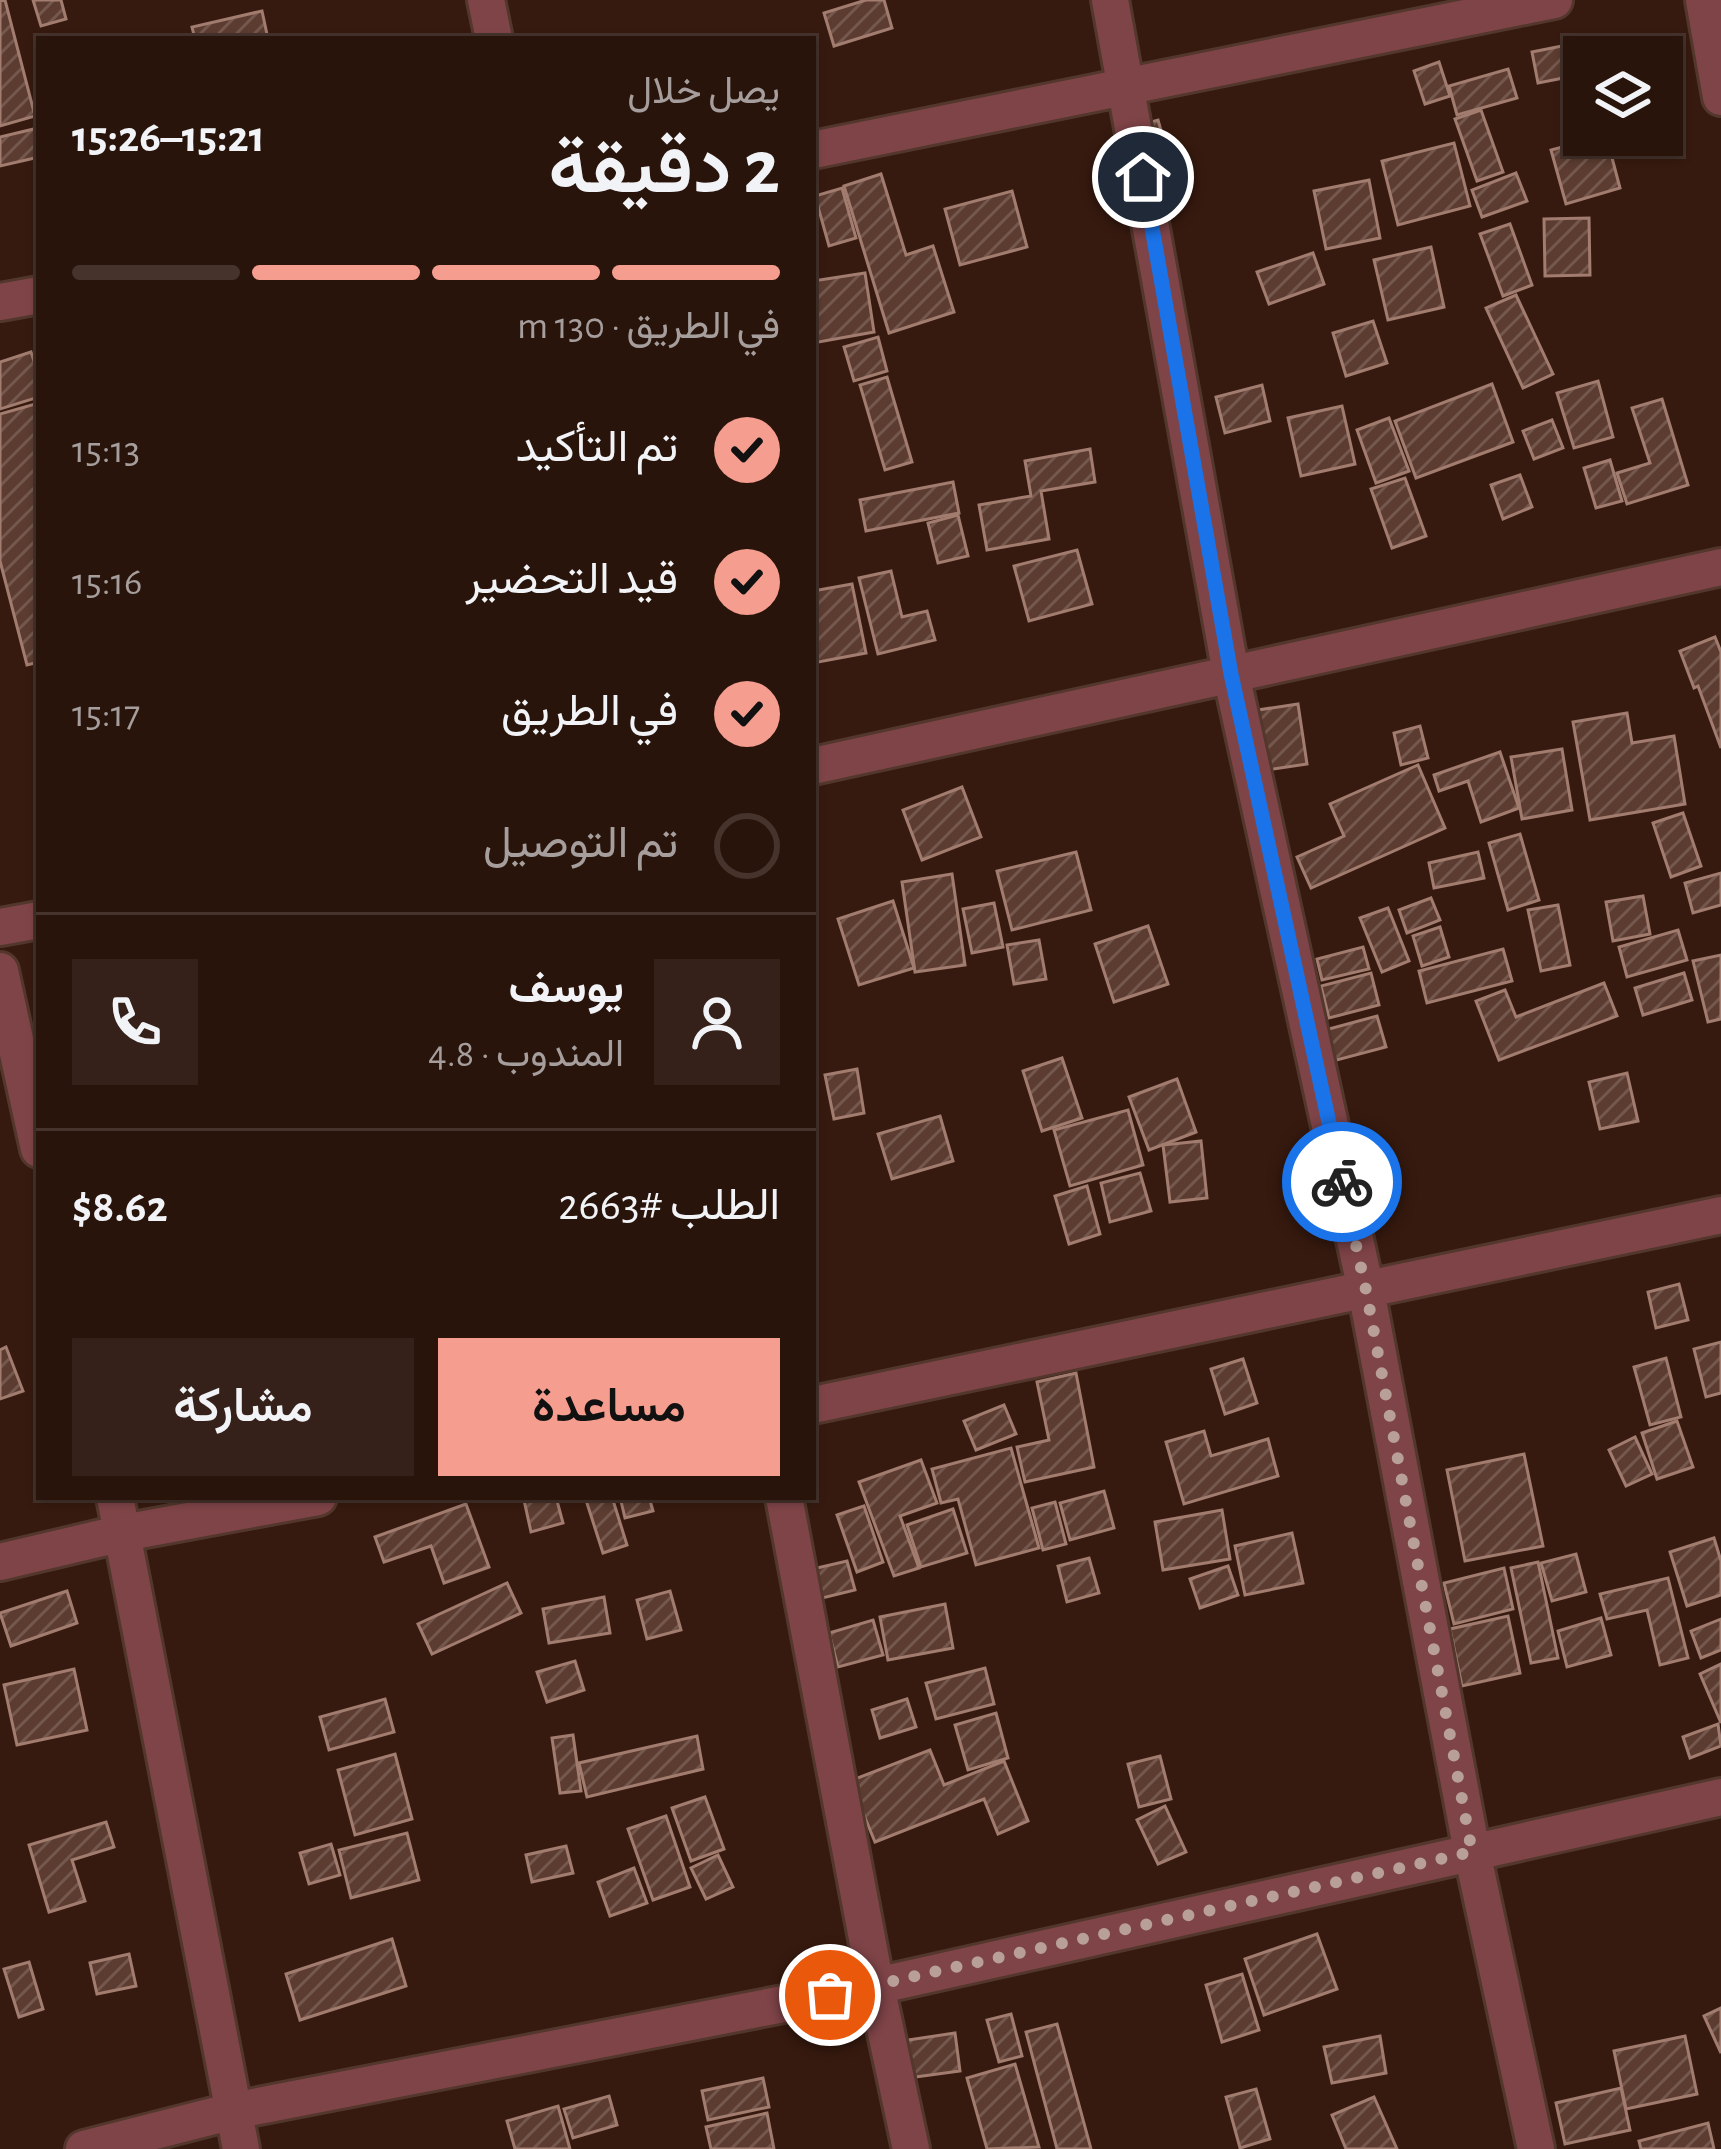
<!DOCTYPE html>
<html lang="ar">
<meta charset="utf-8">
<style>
body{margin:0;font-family:"Alegreya Sans",Vazirmatn,sans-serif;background:#352119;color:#f1f3f6;direction:rtl;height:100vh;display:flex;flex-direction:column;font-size:45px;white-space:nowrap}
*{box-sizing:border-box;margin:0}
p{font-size:39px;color:#a59e9d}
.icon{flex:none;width:66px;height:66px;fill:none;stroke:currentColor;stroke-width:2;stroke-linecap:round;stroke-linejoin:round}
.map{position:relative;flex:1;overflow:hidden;direction:ltr}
.side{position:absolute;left:36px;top:36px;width:780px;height:1464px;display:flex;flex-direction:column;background:#29140b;border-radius:0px;box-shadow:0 3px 9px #0004,0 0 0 3px #45332c;direction:rtl}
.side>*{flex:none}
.tools{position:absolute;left:1563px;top:36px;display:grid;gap:24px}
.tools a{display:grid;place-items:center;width:120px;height:120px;border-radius:0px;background:#29140b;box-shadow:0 3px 9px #0004,0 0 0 3px #45332c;font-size:60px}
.pin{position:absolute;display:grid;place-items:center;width:102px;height:102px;color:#fff;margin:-51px;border:6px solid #fff;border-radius:50%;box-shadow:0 3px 12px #0007}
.courier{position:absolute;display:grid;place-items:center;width:120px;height:120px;margin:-60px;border:9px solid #1a73e8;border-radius:50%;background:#fff;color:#222;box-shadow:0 3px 15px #0007}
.headline em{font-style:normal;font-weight:600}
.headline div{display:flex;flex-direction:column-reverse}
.headline{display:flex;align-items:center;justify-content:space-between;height:204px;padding:0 36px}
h1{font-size:78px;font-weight:600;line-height:90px}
.bar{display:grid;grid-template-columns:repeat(4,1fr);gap:18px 12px;align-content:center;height:144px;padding:0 36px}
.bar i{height:15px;border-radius:9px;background:#45332c}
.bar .on{background:#f59d8f}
.bar p{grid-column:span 4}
.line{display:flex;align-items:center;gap:30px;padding:0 36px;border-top:3px solid #45332c}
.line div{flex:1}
.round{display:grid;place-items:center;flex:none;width:126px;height:126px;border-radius:0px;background:#352119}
ol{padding:0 36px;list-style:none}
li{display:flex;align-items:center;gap:36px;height:132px}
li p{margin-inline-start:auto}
li .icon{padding:12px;border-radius:50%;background:#f59d8f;color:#111;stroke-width:4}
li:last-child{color:#a59e9d}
li i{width:66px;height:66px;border:6px solid #45332c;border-radius:50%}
.action{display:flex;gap:24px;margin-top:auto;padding:24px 36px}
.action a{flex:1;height:138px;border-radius:0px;background:#f59d8f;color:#111;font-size:48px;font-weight:600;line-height:138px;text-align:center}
.action a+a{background:#352119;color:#f1f3f6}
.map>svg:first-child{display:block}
.building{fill:url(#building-hatch);stroke:#a17c6f;stroke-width:3}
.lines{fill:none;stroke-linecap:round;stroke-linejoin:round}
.minor-casing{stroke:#53372c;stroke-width:42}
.minor{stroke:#7f4448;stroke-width:36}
.done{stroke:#b8a098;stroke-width:12;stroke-dasharray:0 21.6}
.route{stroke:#1a73e8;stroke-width:15}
</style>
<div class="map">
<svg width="1721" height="2149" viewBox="0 0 1721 2149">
<defs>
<pattern id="building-hatch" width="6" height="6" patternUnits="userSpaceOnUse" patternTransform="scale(3)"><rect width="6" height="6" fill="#5c3c30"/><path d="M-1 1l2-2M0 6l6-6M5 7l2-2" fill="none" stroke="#74584e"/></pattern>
</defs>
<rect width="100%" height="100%" fill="#371a0f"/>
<g class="building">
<path d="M5 0 35 116 0 126V1Z"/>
<path d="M33 0H61L66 19 41 26Z"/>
<path d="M866 0H884L892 28 834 46 824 13Z"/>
<path d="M262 11 268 39H195L192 27Z"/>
<path d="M1597 39 1600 57H1584V74L1538 83 1532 52Z"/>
<path d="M1439 62 1450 96 1425 104 1414 71Z"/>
<path d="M1508 69 1517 98 1457 115 1449 86Z"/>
<path d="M1481 110 1503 172 1477 181 1455 119Z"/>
<path d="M1158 120 1176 183 1146 191 1129 128Z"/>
<path d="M38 128 39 157 0 166V137Z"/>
<path d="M1606 135 1620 188 1566 204 1551 150Z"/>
<path d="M1454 143 1470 206 1398 225 1382 161Z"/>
<path d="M1516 173 1527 201 1482 217 1472 190Z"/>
<path d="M881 174 906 255 933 246 954 312 889 333 844 186Z"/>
<path d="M1369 180 1380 238 1326 249 1314 191Z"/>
<path d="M842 188 856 238 829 246 815 196Z"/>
<path d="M1012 191 1027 247 960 265 945 209Z"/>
<path d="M1589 218 1590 275 1545 276 1544 219Z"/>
<path d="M1510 224 1532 285 1503 296 1480 234Z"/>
<path d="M1431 247 1444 307 1388 320 1374 260Z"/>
<path d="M1313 253 1324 284 1269 304 1257 272Z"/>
<path d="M865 273 874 332 813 343V281Z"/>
<path d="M1516 295 1553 374 1523 388 1486 308Z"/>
<path d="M1373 321 1387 363 1346 376 1333 333Z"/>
<path d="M878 337 887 371 854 381 844 347Z"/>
<path d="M31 352 39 376V397L0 409V362Z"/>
<path d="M887 377 912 462 885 470 860 385Z"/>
<path d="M1598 381 1613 437 1574 448 1557 393Z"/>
<path d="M1492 384 1513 442 1416 478 1395 421Z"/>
<path d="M1262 385 1270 421 1225 433 1216 397Z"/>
<path d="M1662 399 1688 485 1627 504 1617 473 1650 463 1632 408Z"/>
<path d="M35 404 39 420V662L27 665 0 561V414Z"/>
<path d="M1342 406 1355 464 1301 476 1288 418Z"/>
<path d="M1389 418 1409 471 1376 483 1357 430Z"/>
<path d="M1552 420 1563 448 1534 459 1523 431Z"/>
<path d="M1090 449 1095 482 1041 491 1049 539 987 550 979 505 1031 496 1025 461Z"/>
<path d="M1610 460 1622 501 1596 508 1584 468Z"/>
<path d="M1520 475 1532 507 1503 519 1491 485Z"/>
<path d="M1405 478 1426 536 1392 548 1371 489Z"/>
<path d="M953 482 959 513 866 531 860 500Z"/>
<path d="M958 515 968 556 938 563 928 523Z"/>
<path d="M1077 550 1092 604 1029 621 1014 566Z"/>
<path d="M891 571 902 617 927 611 935 640 878 654 859 578Z"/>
<path d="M852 584 866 653 813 663V591Z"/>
<path d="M1715 637 1721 652V748L1698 686 1694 688 1680 651Z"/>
<path d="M1298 704 1307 764 1260 771 1251 711Z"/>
<path d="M1627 713 1632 743 1674 736 1685 804 1590 820 1573 722Z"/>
<path d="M1420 726 1428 758 1401 765 1394 733Z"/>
<path d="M1562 749 1572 810 1522 819 1511 757Z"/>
<path d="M1500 752 1519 808 1481 822 1468 781 1439 791 1434 775Z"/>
<path d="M1418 765 1445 828 1311 888 1297 857 1344 836 1330 804Z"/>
<path d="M962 787 981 837 922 860 903 810Z"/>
<path d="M1683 813 1701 866 1671 877 1653 823Z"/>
<path d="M1520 834 1539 900 1508 910 1489 843Z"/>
<path d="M1076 852 1091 910 1012 930 997 871Z"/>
<path d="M1478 852 1484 878 1434 888 1429 863Z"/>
<path d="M1721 873V905L1693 913 1685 883Z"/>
<path d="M952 874 965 965 915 972 902 882Z"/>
<path d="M1643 896 1650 934 1613 941 1606 902Z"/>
<path d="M1431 898 1440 920 1407 933 1399 910Z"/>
<path d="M893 901 914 968 859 985 838 919Z"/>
<path d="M994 903 1003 947 972 953 963 909Z"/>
<path d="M1558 905 1570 965 1541 971 1528 910Z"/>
<path d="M1388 908 1409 961 1382 972 1360 918Z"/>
<path d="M1148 926 1168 984 1114 1002 1095 944Z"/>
<path d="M1440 927 1449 957 1422 966 1413 936Z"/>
<path d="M1678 930 1687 960 1627 977 1619 947Z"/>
<path d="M1039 940 1046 979 1014 984 1007 945Z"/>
<path d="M1363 947 1369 969 1322 980 1317 959Z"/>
<path d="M1503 949 1512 981 1427 1003 1419 971Z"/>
<path d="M1721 955V1019L1708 1022 1693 961Z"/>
<path d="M1371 973 1379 1005 1329 1018 1321 986Z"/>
<path d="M1684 973 1692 1000 1643 1015 1635 988Z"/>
<path d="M1604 983 1617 1016 1499 1060 1476 1001 1505 990 1516 1017Z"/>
<path d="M1377 1016 1386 1047 1333 1061 1325 1030Z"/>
<path d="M1062 1058 1082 1118 1042 1131 1023 1071Z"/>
<path d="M857 1069 864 1113 834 1119 825 1075Z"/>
<path d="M1627 1073 1638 1121 1600 1129 1589 1082Z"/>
<path d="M1177 1079 1196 1132 1149 1150 1129 1097Z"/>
<path d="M1128 1110 1143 1165 1070 1186 1054 1130Z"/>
<path d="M940 1116 953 1161 892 1179 878 1134Z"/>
<path d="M1201 1141 1207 1198 1170 1202 1163 1145Z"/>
<path d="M1140 1173 1151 1211 1110 1222 1101 1183Z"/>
<path d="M1087 1186 1100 1234 1069 1244 1055 1196Z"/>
<path d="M1679 1284 1688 1320 1656 1328 1648 1292Z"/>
<path d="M1721 1342V1393L1706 1397 1694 1349Z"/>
<path d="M6 1347 23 1391 0 1399V1350Z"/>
<path d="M1666 1358 1681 1417 1650 1425 1634 1367Z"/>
<path d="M1243 1359 1257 1403 1225 1414 1211 1369Z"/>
<path d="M1076 1373 1094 1467 1025 1482 1017 1447 1049 1440 1037 1382Z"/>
<path d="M1004 1405 1016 1434 976 1450 964 1421Z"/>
<path d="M1677 1421 1693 1467 1657 1479 1642 1433Z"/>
<path d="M1204 1431 1211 1456 1268 1439 1278 1476 1184 1504 1166 1442Z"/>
<path d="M1635 1437 1652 1474 1626 1486 1609 1450Z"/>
<path d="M1011 1448 1039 1548 976 1565 958 1499 941 1503 932 1469Z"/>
<path d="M1524 1454 1543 1546 1465 1561 1447 1470Z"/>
<path d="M921 1460 937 1503 900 1516 919 1568 894 1576 859 1482Z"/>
<path d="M1104 1491 1114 1528 1070 1540 1060 1503Z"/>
<path d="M534 1497H556L563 1523 531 1532 524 1500Z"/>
<path d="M585 1497H612L627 1545 603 1553Z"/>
<path d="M620 1497H649L653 1511 625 1518Z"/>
<path d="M1055 1502 1066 1544 1043 1550 1032 1508Z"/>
<path d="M466 1504 489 1567 444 1583 431 1546 384 1562 375 1537Z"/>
<path d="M864 1506 883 1562 857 1572 837 1515Z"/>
<path d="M953 1509 967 1553 921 1567 907 1525Z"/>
<path d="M1222 1510 1230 1559 1163 1570 1155 1522Z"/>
<path d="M1292 1533 1303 1583 1245 1595 1235 1546Z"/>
<path d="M1714 1538 1721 1561V1595L1687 1606 1670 1552Z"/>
<path d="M1576 1554 1586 1592 1552 1601 1541 1563Z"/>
<path d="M1089 1558 1099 1593 1067 1602 1058 1566Z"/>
<path d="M847 1561 855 1590 802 1603 795 1573Z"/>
<path d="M1538 1562 1558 1658 1531 1663 1511 1568Z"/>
<path d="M1228 1566 1238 1595 1200 1608 1190 1579Z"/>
<path d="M1504 1568 1513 1609 1454 1624 1444 1583Z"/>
<path d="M1668 1578 1688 1658 1660 1665 1647 1610 1607 1619 1600 1594Z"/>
<path d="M507 1583 521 1613 432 1654 418 1624Z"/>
<path d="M67 1591 77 1623 11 1646 0 1613Z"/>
<path d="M670 1591 681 1630 647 1639 637 1600Z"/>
<path d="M604 1597 610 1633 549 1643 543 1609Z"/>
<path d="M945 1604 953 1648 888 1660 880 1617Z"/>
<path d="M1508 1616 1520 1673 1462 1686 1450 1629Z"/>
<path d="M1601 1618 1611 1655 1567 1667 1558 1631Z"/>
<path d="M1721 1619V1650L1701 1658 1691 1631Z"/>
<path d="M873 1620 883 1655 838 1667 829 1633Z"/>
<path d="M575 1661 584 1690 547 1702 537 1672Z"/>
<path d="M1721 1664V1723L1700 1674Z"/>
<path d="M985 1668 994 1704 936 1719 926 1683Z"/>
<path d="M74 1669 87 1730 17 1745 4 1685Z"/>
<path d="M385 1699 394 1732 329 1750 320 1717Z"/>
<path d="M907 1699 916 1727 880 1738 872 1710Z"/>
<path d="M996 1713 1008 1758 968 1770 955 1725Z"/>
<path d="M1718 1724 1721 1746 1690 1758 1683 1737Z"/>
<path d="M573 1735 581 1791 560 1793 552 1738Z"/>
<path d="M697 1736 703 1769 587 1797 579 1763Z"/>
<path d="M930 1750 944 1785 1004 1761 1028 1821 998 1834 984 1799 875 1842 850 1781Z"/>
<path d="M395 1754 412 1819 355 1835 338 1770Z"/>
<path d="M1160 1756 1171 1799 1139 1807 1128 1764Z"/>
<path d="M705 1797 724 1849 691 1861 672 1808Z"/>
<path d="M1165 1806 1186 1852 1158 1864 1137 1820Z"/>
<path d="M666 1816 690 1887 653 1900 628 1829Z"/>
<path d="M106 1822 114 1847 72 1860 85 1901 49 1912 29 1845Z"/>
<path d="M407 1833 419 1880 351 1898 339 1850Z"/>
<path d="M331 1844 340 1875 309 1884 300 1853Z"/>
<path d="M566 1846 573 1873 532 1882 526 1855Z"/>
<path d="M718 1855 733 1887 706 1899 691 1868Z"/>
<path d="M634 1868 647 1903 610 1916 598 1882Z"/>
<path d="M1317 1934 1337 1989 1264 2015 1245 1959Z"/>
<path d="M392 1939 406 1986 300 2020 286 1974Z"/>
<path d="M129 1954 136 1986 97 1994 90 1963Z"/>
<path d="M29 1962 43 2009 19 2017 4 1969Z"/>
<path d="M1242 1974 1259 2030 1222 2042 1206 1985Z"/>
<path d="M1721 2008V2053L1704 2016Z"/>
<path d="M1011 2014 1022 2056 999 2062 987 2020Z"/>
<path d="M1057 2024 1091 2149H1057L1026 2032Z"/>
<path d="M955 2033 960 2071 893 2080 888 2043Z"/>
<path d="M1380 2036 1386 2073 1332 2083 1324 2047Z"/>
<path d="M1685 2036 1697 2094 1626 2109 1614 2051Z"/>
<path d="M1015 2064 1039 2147 987 2149 967 2078Z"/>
<path d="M763 2078 769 2107 708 2120 702 2091Z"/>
<path d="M1621 2088 1630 2130 1565 2144 1556 2103Z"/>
<path d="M1256 2089 1270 2139 1240 2148 1226 2097Z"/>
<path d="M609 2096 617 2125 573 2138 564 2109Z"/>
<path d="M1374 2097 1397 2149H1346L1332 2115Z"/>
<path d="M558 2106 570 2149H515L507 2121Z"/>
<path d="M767 2113 774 2149H711L706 2127Z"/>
<path d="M1708 2123 1714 2149H1641L1639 2141Z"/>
</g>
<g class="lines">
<g class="minor-casing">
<g id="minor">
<path d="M486 0 494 39"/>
<path d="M1110 0 1231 674 1366 1290 1472 1852 1536 2149"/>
<path d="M1704 0 1721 97"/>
<path d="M813 150 1554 0"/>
<path d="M0 302 39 295"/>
<path d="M813 766 1721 567"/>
<path d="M0 927 39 920"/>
<path d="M0 971 39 1149"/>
<path d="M813 1405 1721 1215"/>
<path d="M115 1497 241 2149"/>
<path d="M784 1497 876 1986 911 2149"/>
<path d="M0 1562 123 1533 318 1497"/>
<path d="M84 2149 233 2111 876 1986 1721 1797"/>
</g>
</g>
<use href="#minor" class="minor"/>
</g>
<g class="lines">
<path class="done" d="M830 1995 1472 1852 1366 1290 1342 1182"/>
<path class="route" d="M1143 177 1231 674 1342 1182"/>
</g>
</svg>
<div class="tools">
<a><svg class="icon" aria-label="layers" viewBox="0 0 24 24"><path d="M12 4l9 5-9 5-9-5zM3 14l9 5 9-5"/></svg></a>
</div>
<div class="pin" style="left:830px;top:1995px;background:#ea580c"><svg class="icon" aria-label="bag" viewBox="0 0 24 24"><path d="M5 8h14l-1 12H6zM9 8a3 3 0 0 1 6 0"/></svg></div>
<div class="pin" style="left:1143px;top:177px;background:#1f2937"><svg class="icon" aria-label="home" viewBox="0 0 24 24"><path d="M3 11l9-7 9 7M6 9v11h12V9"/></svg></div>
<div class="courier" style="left:1342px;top:1182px"><svg class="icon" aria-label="bike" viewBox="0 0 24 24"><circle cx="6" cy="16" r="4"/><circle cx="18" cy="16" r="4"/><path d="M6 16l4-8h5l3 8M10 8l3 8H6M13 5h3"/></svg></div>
<section class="side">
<div class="headline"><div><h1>2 دقيقة</h1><p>يصل خلال</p></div><em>15:21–15:26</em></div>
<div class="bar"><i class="on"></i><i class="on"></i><i class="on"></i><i></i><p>في الطريق · 130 m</p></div>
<ol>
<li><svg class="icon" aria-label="check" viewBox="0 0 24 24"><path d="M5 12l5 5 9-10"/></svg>تم التأكيد<p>15:13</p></li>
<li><svg class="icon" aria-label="check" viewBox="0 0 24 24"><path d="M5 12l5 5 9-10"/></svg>قيد التحضير<p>15:16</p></li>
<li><svg class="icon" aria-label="check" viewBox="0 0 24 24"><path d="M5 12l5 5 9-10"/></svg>في الطريق<p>15:17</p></li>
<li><i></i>تم التوصيل</li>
</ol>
<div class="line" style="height:216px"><a class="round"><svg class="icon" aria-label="person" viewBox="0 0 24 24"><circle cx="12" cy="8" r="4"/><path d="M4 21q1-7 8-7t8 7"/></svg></a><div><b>يوسف</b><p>المندوب · 4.8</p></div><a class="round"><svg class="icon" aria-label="phone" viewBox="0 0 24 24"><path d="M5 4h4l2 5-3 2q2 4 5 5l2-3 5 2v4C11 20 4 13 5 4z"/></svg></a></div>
<div class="line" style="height:156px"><div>الطلب #2663</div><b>$8.62</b></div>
<div class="action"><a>مساعدة</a><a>مشاركة</a></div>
</section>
</div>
